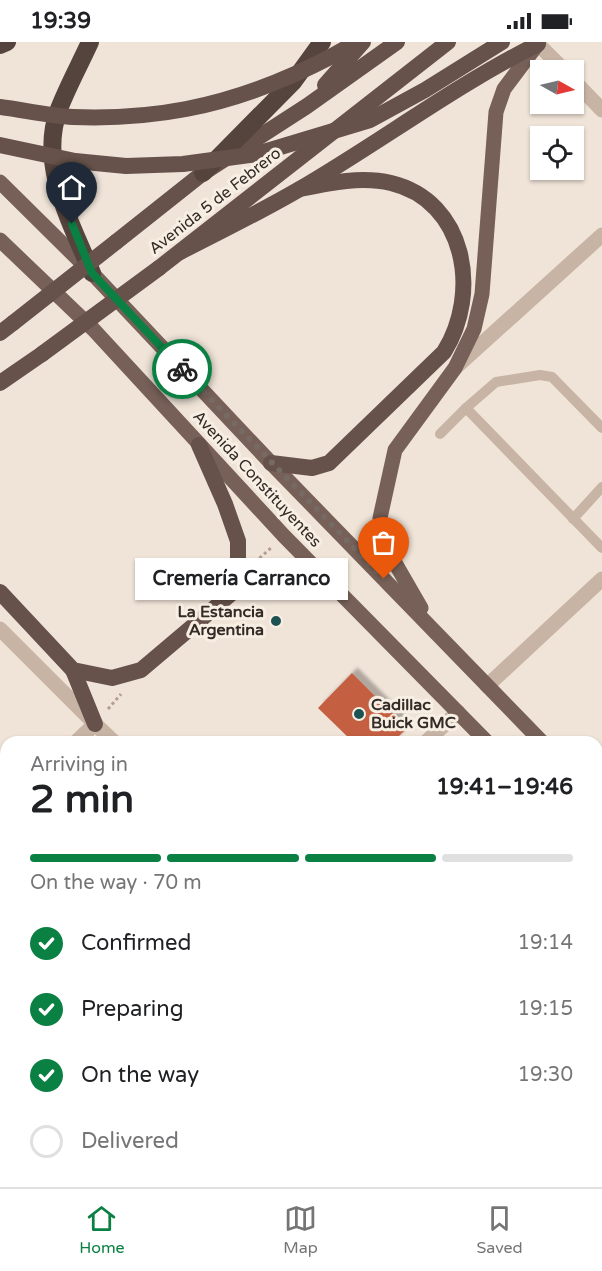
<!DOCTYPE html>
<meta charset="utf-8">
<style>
body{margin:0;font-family:"Varela Round",sans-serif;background:#f2f2f2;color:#202124;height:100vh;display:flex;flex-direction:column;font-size:22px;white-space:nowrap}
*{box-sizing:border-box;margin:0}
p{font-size:20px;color:#757577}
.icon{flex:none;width:33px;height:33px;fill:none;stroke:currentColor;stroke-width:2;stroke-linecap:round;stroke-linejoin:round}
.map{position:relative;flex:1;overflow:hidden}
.details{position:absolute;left:0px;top:694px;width:603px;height:452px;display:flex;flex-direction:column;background:#fff;border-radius:18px 18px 0 0;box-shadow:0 2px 4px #0004}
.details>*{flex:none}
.needle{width:39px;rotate:98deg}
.tools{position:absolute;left:530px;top:18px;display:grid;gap:12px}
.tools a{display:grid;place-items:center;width:54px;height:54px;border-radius:0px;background:#fff;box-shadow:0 2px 4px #0004;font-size:30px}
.pin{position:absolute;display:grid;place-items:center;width:51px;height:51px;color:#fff;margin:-62px -26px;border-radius:50% 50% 50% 0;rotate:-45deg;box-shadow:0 0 6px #0007}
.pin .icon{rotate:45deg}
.courier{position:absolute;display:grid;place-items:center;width:60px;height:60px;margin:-30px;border:4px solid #0b8043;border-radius:50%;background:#fff;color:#222;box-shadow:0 2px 8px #0007}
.bubble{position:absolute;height:42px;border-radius:0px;background:#fff;box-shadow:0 2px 4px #0004;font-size:20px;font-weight:800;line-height:42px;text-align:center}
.headline em{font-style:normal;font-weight:800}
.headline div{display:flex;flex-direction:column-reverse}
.headline{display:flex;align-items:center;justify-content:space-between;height:102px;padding:0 30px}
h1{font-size:39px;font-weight:800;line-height:45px}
.bar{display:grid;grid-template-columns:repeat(4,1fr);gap:9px 6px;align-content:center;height:72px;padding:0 30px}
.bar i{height:8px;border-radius:4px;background:#e0e0e0}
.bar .on{background:#0b8043}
.bar p{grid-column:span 4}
ol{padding:0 30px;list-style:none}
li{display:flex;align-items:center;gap:18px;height:66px}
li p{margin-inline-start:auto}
li .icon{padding:6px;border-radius:50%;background:#0b8043;color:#fff;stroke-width:4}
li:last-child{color:#757577}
li i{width:33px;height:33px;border:3px solid #e0e0e0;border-radius:50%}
.status{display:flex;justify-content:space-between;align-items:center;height:42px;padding:0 30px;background:#fff;direction:ltr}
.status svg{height:16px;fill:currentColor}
.menu{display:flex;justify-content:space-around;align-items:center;height:84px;border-top:2px solid #e0e0e0;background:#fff;font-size:16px;color:#757577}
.menu a{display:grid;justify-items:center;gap:3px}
.menu .on{color:#0b8043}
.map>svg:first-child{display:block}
.building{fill:#c45e43;filter:url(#shadow)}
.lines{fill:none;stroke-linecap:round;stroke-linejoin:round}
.path{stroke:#b49e8f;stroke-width:3;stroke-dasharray:3 3;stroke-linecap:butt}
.service{stroke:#c8b4a5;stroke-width:10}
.minor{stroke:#c8b4a5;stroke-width:15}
.tertiary{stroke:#c8b4a5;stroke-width:15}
.primary{stroke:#766057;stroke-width:15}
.trunk{stroke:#66524a;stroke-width:16}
.motorway{stroke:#55443d;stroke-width:18}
.trunk-bridge{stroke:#66524a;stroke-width:16}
.done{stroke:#766b64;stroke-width:6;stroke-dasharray:0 10.8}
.route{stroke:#0b8043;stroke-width:8}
.poi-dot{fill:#1d5254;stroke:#f8efe4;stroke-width:2}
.labels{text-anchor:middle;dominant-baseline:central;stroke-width:6;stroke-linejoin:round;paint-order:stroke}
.street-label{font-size:16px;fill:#342a26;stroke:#f8efe4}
.poi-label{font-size:16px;font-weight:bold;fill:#342a26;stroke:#f8efe4;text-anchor:end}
</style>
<div class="status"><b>19:39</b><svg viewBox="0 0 49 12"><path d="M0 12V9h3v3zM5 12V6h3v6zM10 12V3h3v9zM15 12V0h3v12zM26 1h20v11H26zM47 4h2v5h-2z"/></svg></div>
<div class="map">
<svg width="602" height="1145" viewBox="0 0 602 1145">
<defs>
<filter id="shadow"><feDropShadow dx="5.5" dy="-5.5" stdDeviation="1.5" flood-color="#0004"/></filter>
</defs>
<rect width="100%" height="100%" fill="#f0e4d8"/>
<g class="building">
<path d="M352 631 407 686 393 700H353L318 666Z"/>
<path d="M6 801V833L0 826V807Z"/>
<path d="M0 841 6 847V907L0 901Z"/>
<path d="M602 912V961L597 966V917Z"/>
<path d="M602 995V1027L597 1022V996Z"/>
</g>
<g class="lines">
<g class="path">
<path d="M255 520 272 505"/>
<path d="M108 667 121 652"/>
</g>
<g class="service">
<path d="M466 366 602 506"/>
<path d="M440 392 466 366 496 340 540 333 552 335 602 386"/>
<path d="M573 477 602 445"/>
<path d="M597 913 599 915"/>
<path d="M597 982 602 976"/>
</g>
<g class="minor">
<path d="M538 2 564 28"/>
<path d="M573 38 602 68"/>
<path d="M455 326 602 193"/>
<path d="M0 587 95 682 76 700"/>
<path d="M487 644 602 537"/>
<path d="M426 700 458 670"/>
<path d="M0 774 6 768"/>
<path d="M597 886 602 881"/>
<path d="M0 934 6 940"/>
<path d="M0 1117 6 1111"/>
<path d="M199 1140 204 1145"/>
<path d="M327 1145 332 1140"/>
</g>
<g class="tertiary">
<path d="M95 682 114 700"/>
<path d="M545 1140 550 1145"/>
</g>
<g class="primary">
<path d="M0 140 92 231 271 421 542 700"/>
<path d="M0 198 93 287 284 494 487 700"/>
<path d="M421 566 387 507 380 476 395 408 455 326 474 287 482 252 496 70 504 47 537 3"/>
<path d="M597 758 602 763"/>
<path d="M597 817 602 822"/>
</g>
<g class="trunk">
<path d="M325 43 363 0"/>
<path d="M116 200 203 131 307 64 397 0"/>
<path d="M180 210C220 190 260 170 298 148 379 101 454 44 538 2"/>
<path d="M159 226 448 0"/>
<path d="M0 291 13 281"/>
<path d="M0 341 42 312"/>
<path d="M271 421 312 426 329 421 444 310C481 251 466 159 391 141 361 134 329 141 300 147"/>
<path d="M0 550 73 628 112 636 141 628 232 551 238 530V499L225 462 199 403"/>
<path d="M73 628 95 682"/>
</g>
<g class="motorway">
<path d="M90 0C80 22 68 44 59 67 38 122 71 181 92 231"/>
<path d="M0 3 7 0"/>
<path d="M203 131 293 40 322 0"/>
</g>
<g class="trunk-bridge">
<path d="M0 65C24 68 49 74 73 75 153 78 221 65 295 32 317 22 336 13 356 0"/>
<path d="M0 103 75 119 126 124 183 122 257 112 370 78 425 48 502 0"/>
<path d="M13 281 116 200"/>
<path d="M42 312 159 226"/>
</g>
</g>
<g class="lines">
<path class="done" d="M182 327 384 537"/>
<path class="route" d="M72 182 92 231 182 327"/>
</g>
<g class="poi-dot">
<circle cx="276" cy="579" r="6"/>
<circle cx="359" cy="672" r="6"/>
</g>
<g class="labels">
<g class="street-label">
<text transform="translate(215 159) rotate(-38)">Avenida 5 de Febrero</text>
<text transform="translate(257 437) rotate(47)">Avenida Constituyentes</text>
</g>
<g class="poi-label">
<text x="264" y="570">La Estancia<tspan x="264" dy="18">Argentina</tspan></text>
<text x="371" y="663" text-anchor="start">Cadillac<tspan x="371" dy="18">Buick GMC</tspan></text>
</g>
</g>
</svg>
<div class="tools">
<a><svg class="needle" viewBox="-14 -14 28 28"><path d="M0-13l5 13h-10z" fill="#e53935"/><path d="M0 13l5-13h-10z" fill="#757577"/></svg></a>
<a><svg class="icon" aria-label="locate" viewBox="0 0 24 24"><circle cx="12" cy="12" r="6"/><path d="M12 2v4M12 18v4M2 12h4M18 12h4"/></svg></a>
</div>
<div class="pin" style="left:384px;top:537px;background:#ea580c"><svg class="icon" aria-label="bag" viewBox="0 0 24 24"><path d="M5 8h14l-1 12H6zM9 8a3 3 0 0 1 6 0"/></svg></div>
<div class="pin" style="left:72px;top:182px;background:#1f2937"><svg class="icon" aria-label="home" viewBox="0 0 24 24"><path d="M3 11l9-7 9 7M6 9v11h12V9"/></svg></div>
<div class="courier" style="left:182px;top:327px"><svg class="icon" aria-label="bike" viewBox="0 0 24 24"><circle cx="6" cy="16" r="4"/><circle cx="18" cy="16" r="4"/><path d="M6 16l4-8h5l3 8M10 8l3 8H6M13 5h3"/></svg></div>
<div class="bubble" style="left:135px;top:516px;width:213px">Cremería Carranco</div>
<section class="details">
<div class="headline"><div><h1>2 min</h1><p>Arriving in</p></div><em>19:41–19:46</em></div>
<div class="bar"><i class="on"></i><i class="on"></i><i class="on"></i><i></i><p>On the way · 70 m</p></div>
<ol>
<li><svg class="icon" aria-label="check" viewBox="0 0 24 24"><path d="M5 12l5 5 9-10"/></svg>Confirmed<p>19:14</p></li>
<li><svg class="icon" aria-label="check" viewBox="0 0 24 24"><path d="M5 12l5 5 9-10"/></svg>Preparing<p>19:15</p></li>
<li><svg class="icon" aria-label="check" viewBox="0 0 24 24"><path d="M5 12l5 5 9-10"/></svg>On the way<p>19:30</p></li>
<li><i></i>Delivered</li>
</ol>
</section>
</div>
<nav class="menu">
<a class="on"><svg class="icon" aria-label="home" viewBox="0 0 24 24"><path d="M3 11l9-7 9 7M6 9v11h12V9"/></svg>Home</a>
<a><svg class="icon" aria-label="map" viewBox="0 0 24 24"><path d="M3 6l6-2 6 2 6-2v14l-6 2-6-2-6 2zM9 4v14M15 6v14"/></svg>Map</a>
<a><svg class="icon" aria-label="saved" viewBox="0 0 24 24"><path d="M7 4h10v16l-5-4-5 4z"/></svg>Saved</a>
</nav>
